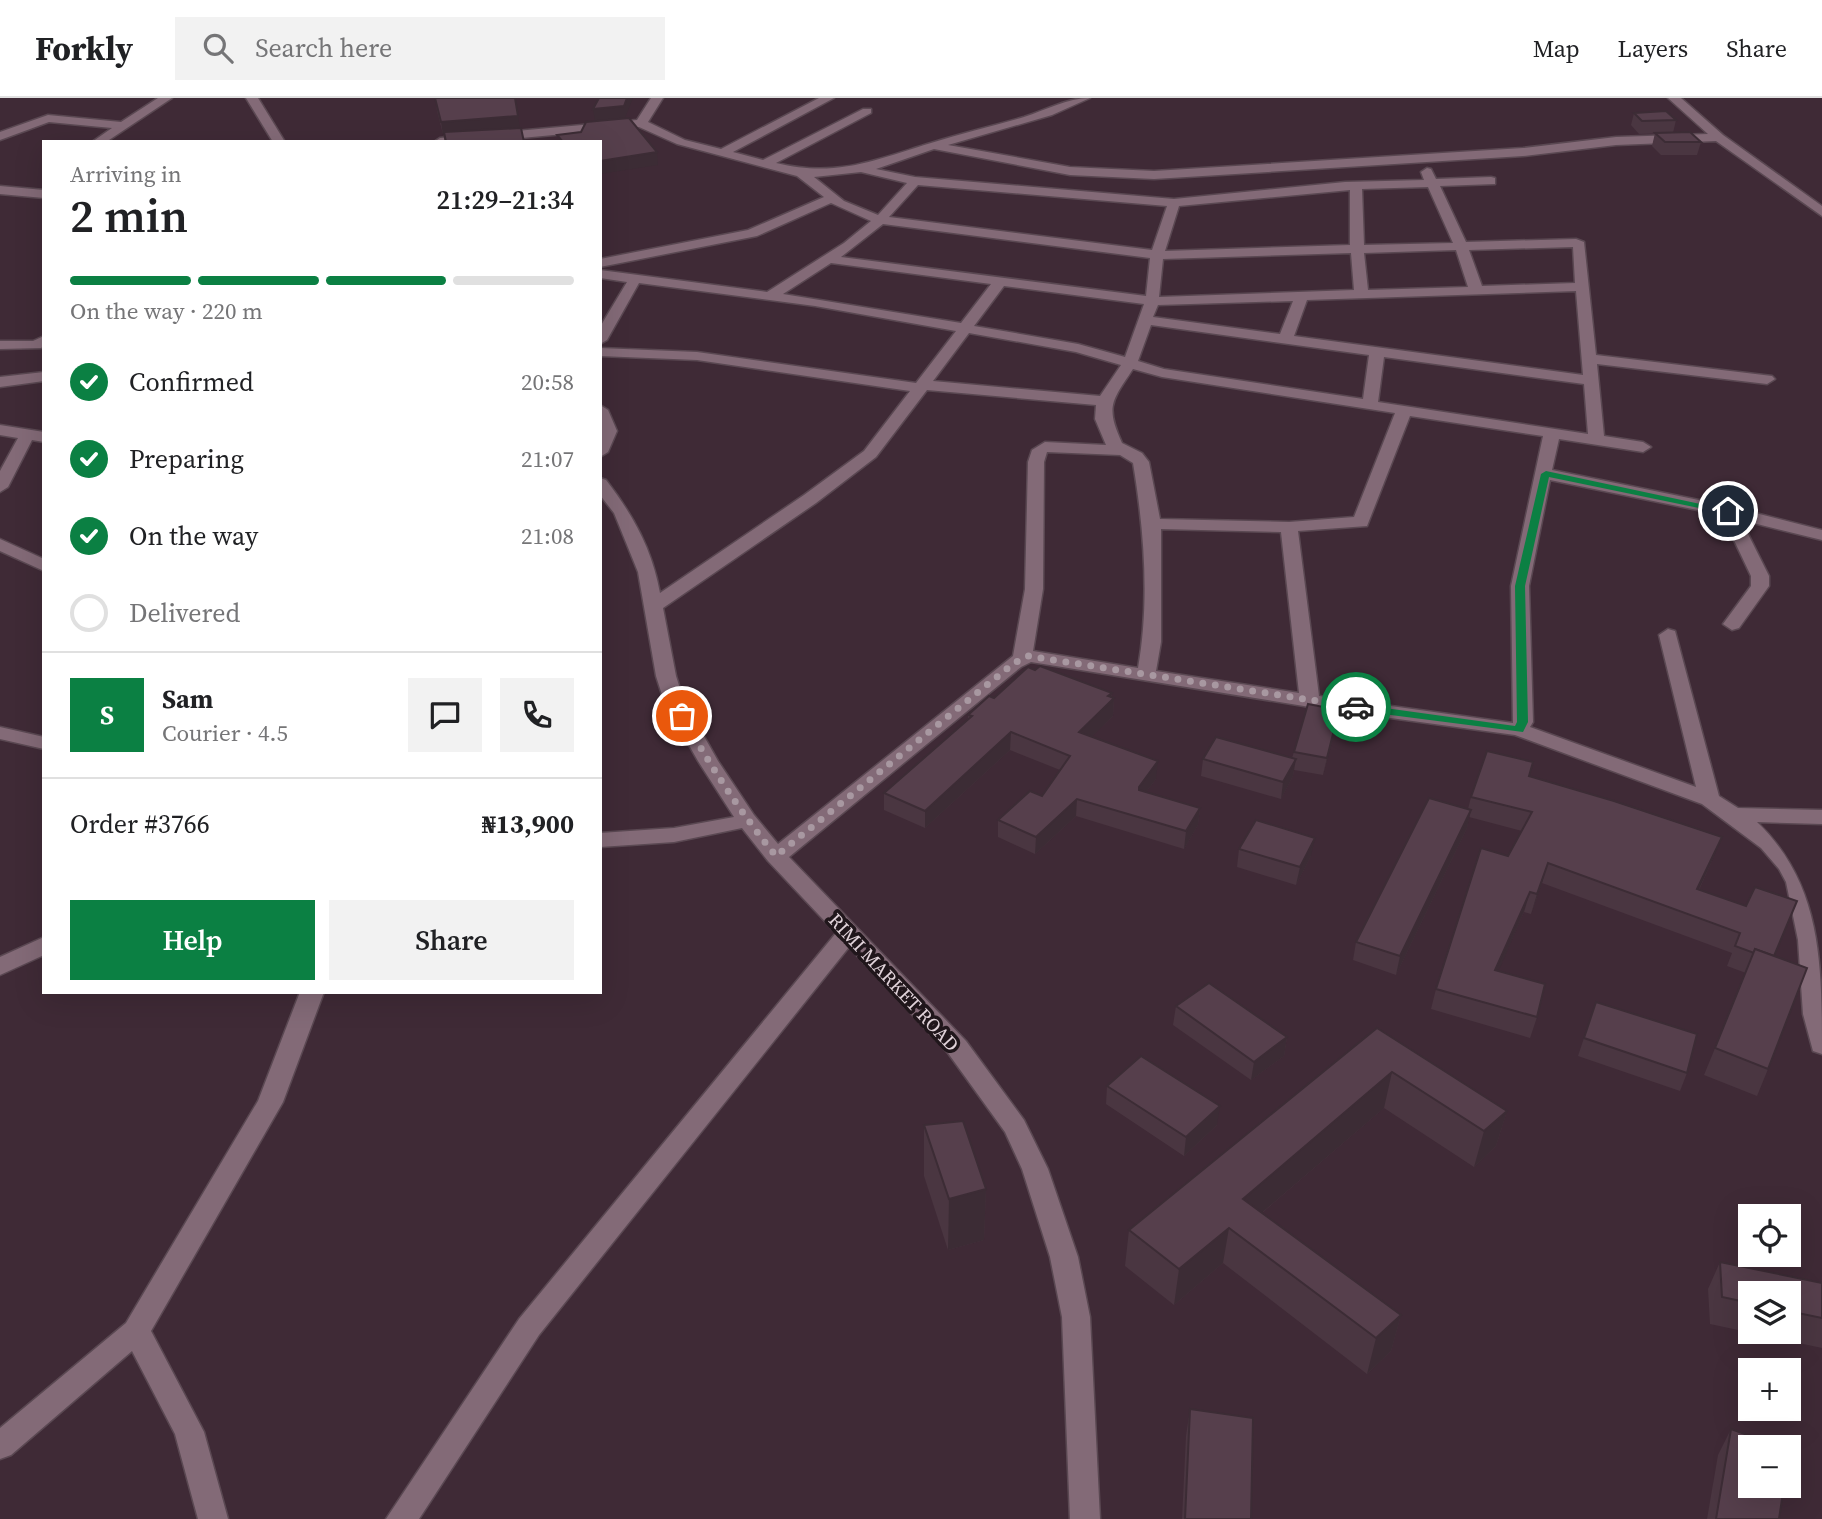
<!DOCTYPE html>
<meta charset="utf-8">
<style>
body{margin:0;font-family:"Source Serif 4",serif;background:#f2f2f2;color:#202124;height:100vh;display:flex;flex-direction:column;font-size:26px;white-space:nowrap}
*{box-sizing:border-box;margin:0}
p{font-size:23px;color:#757577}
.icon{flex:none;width:38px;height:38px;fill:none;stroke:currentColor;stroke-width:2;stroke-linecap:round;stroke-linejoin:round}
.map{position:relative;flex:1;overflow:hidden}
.details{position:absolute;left:42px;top:42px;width:560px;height:854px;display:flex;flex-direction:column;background:#fff;border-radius:0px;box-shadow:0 7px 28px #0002}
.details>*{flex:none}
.buttons{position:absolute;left:1738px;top:1106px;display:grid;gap:14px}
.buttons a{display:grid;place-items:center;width:63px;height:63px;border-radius:0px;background:#fff;box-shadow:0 7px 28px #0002;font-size:35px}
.pin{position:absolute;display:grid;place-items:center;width:60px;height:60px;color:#fff;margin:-30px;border:4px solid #fff;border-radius:50%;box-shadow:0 2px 7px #0007}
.courier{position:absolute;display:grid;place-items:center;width:70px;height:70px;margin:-35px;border:5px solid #0b8043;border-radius:50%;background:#fff;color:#222;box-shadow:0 2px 9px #0007}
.head em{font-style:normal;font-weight:600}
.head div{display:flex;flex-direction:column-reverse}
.head{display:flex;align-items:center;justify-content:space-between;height:119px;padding:0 28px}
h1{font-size:46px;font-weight:600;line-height:52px}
.bar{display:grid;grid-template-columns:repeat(4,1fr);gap:10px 7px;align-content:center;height:84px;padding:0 28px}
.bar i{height:9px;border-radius:5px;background:#e0e0e0}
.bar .selected{background:#0b8043}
.bar p{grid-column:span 4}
.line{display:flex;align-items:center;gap:18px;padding:0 28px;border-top:2px solid #e0e0e0}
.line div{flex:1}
.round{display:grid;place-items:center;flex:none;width:74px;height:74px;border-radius:0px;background:#f2f2f2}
ol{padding:0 28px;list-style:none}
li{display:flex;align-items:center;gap:21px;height:77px}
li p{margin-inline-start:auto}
li .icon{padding:7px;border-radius:50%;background:#0b8043;color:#fff;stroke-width:4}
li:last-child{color:#757577}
li i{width:38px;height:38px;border:4px solid #e0e0e0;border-radius:50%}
.button{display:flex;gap:14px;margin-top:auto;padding:14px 28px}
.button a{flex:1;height:80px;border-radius:0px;background:#0b8043;color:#fff;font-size:28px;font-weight:600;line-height:80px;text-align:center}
.button a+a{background:#f2f2f2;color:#202124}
header{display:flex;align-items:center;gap:42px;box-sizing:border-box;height:98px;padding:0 35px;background:#fff;border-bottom:2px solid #e0e0e0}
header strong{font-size:33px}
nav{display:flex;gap:38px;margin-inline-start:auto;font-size:24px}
.search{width:490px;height:63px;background:#f2f2f2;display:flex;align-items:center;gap:18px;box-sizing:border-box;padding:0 24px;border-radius:0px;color:#757577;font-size:26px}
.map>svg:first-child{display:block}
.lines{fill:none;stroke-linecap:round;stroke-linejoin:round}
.minor-casing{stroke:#5a4852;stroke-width:3}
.minor{fill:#836a77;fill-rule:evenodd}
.wall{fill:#4a3641;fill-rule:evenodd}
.shaded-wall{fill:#3c2c35}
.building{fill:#563f4c;stroke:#3c2c35;stroke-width:2}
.route{fill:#0b8043}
.done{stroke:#a898a1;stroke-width:7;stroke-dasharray:0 12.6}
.labels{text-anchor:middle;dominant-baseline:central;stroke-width:7;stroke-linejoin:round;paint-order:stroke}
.street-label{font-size:19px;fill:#e1d3da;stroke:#20161b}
</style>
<header>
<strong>Forkly</strong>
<div class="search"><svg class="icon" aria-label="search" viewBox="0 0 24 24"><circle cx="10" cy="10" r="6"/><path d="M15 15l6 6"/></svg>Search here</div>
<nav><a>Map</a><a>Layers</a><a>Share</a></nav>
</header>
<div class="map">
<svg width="1822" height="1421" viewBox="0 0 1822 1421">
<rect width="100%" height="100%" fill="#3f2a36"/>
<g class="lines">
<g class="minor-casing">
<g id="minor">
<path d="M158 0H172L106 44H92L112 30 49 24 0 42V34L48 17 121 24Z"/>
<path d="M246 0H258L285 44H273Z"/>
<path d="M651 0H663L648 24 685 42 721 51 819 0H834L733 54 763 62 863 11H871V15L776 65C836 80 875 62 931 45 962 35 993 28 1024 19 1046 12 1067 0 1090 0L1052 17 948 47 1070 69 1154 73 1523 50 1616 39 1708 36 1668 0H1681L1723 37 1822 108V118L1716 43 1616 47 1523 58 1154 81 1070 77 934 51 876 71 915 79 1174 101 1345 84 1424 82 1421 74 1427 70 1431 71 1436 81 1491 79 1495 80V86L1440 88 1466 144 1576 141 1584 144 1596 257 1772 278 1775 281 1767 286 1597 266 1604 338 1643 344 1651 349 1643 354 1559 341 1552 372 1728 408 1822 432V442L1741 422 1769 478V488L1739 530 1732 532 1723 526 1751 488V478L1722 417 1550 382 1529 488 1533 624 1530 629 1696 689 1659 537 1668 531 1675 533 1719 698 1738 710 1822 712V726L1757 724C1822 786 1822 866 1822 956L1813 953 1803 916 1798 842 1786 784 1779 771 1761 750 1702 706 1515 637 1310 609 1031 564 1021 569 789 759 966 943 1024 1022 1048 1071 1078 1159 1090 1219 1100 1421H1070L1062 1219 1050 1159 1022 1071 1005 1034 948 955 849 849 539 1237 419 1421H386L519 1221 836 835 768 763 742 730 674 744 600 749V735L674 730 734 719 698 663 664 603 656 578 638 474 614 415 600 397V380L606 382C633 417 652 451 660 495L804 397 864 353 910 293 697 262 600 258V250L697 254 916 285 956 233 815 208 639 185 607 242 600 246V229L627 184 600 180V172L767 194 844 145 871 123 831 105 757 138 600 169V161L748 132 824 99 797 78 677 46 639 29 480 44H434L440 40 637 22ZM861 74 907 85 878 117 844 103 814 79ZM918 87 1167 108 1152 152 889 119ZM1428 89 1453 145 1364 147 1362 91ZM1350 92V147L1165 153 1179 108ZM883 126 1150 160 1146 198 841 159ZM1573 149 1575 185 1482 188 1469 152ZM1456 152 1468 189 1368 192 1364 155ZM1351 155 1354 192 1159 199 1163 161ZM831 165 991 186 961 225 783 196ZM1004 188 1144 206 1125 259 1078 246 974 228ZM1576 193 1583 277 1294 238 1307 202ZM1293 203 1280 236 1153 219 1158 207ZM1151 227 1369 257 1363 301 1164 271 1138 263ZM969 235 1076 254 1121 267 1100 298 933 283ZM1384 259 1584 286 1588 336 1378 304ZM1133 271 1162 279 1395 315 1354 419 1289 424 1160 421 1149 364 1142 355 1122 345C1105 308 1112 303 1133 271ZM927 292 1096 307 1095 321 1106 347 1045 344 1032 352 1028 364 1025 491 1013 558 778 746 754 717 718 663 684 603 676 578 663 510 816 405 876 359ZM1410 318 1543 338 1511 488 1513 625 1319 598 1298 433 1367 428ZM1047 354 1120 357 1133 365C1144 431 1150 503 1138 570L1033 553 1043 491 1044 364ZM1161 431 1281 434 1299 595 1156 573 1161 544Z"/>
<path d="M0 88 44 92V100L0 96Z"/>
<path d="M44 238V248L41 250 0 251V243H33Z"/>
<path d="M44 274V283L0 289V279Z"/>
<path d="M600 307 608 312 617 333 608 354 600 359Z"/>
<path d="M0 327 44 334V344L32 342 8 389 0 394V373L18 340 0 337Z"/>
<path d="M0 441 44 461V473L0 453Z"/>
<path d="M0 629 44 639V651L0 641Z"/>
<path d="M44 839V857L0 877V859Z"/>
<path d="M300 894H324L283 1004 151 1233 204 1334 228 1421H198L175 1336 132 1253 11 1357 0 1361V1330L126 1225 258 1003Z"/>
</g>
</g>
<use href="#minor" class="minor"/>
</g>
<g class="wall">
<path d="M435 0 520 30 524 44H445L437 13Z"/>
<path d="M1634 15 1676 22 1673 35 1639 36 1631 27Z"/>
<path d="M1655 35 1701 44 1697 57H1661L1652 48Z"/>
<path d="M1112 595V599L1114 600 1113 618 1091 639 1156 681 1146 694 1200 710 1198 727 1184 751 1076 718 1035 756 998 739V722L1042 698 1060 672 1010 652 925 730 884 712V695L968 621V617L994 600Z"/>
<path d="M1339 612 1336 629 1323 677 1294 672 1293 678 1281 701 1201 678 1203 661 1292 660 1294 654Z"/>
<path d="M1533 664 1529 679 1714 758 1699 792 1774 858 1768 971 1757 998 1704 977 1746 875 1727 868 1732 855 1542 785 1531 816 1524 814 1498 873 1537 919 1530 940 1431 911 1436 891 1522 733 1469 719 1467 730 1396 877 1353 862 1356 844 1468 711 1471 699Z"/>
<path d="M1239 751 1311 758 1296 787 1237 769Z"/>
<path d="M1596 904 1687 975 1680 993 1578 958Z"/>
<path d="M1176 908 1287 939 1284 958 1251 982 1173 927Z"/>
<path d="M1377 930 1507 1013 1496 1048 1474 1069 1384 1010 1262 1115 1401 1217 1391 1253 1367 1276 1223 1165 1174 1207 1125 1168 1129 1132Z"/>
<path d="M1107 988 1217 1027 1184 1058 1106 1006Z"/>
<path d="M924 1027 986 1091 984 1142 948 1152 924 1078Z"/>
<path d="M1720 1164 1822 1185V1250L1710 1226 1708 1191ZM1750 1195H1788V1234H1750Z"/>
<path d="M1190 1311 1251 1421H1182L1186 1338Z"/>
<path d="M1731 1331 1779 1421H1707L1718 1357Z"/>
</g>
<g class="shaded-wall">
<path d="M627 0H633L625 20 595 23 593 11Z"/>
<path d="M518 18 520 30 443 37 441 24Z"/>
<path d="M657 54 658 67 600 76V63Z"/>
<path d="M1112 595 1111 603 1114 600 1113 618 1078 652 1079 634Z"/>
<path d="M1339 612 1336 629 1323 677 1327 660Z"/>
<path d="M1011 634 1010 652 925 730V713Z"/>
<path d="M1296 661 1293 678 1281 701 1283 684Z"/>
<path d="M1158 663 1156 681 1137 706 1139 689Z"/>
<path d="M1077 701 1076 718 1035 756 1036 739Z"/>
<path d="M1200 710 1198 727 1184 751 1186 733Z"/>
<path d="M1471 712 1467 730 1396 877 1400 858Z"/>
<path d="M1722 739 1714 758 1690 811 1697 791Z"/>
<path d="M1315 740 1311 758 1296 787 1300 769Z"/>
<path d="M1548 765 1542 785 1531 816 1537 796Z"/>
<path d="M1530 794 1524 814 1490 893 1495 872Z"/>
<path d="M1287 939 1284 958 1251 982 1254 964Z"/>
<path d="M1392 974 1384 1010 1237 1136 1243 1101Z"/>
<path d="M1220 1008 1217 1027 1184 1058 1186 1039Z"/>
<path d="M1507 1013 1496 1048 1474 1069 1484 1033Z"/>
<path d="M986 1091 984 1142 948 1152 949 1101Z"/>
<path d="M1229 1130 1223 1165 1174 1207 1179 1171Z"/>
<path d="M1401 1217 1391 1253 1367 1276 1376 1240Z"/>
</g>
<g class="building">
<path d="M435 0H515L518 18 441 24Z"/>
<path d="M599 0H627L624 8 593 11Z"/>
<path d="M1666 13 1676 22 1642 23 1634 15Z"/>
<path d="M629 20 657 54 600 63V44H563L557 37 581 34 586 24Z"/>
<path d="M521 30 524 44H446L444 34Z"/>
<path d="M1690 34 1701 44H1665L1655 35Z"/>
<path d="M1040 568 1112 595 1108 598 1114 600 1079 634 1158 663 1139 689V692L1200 710 1186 733 1077 701 1036 739 998 722 1030 693 1042 698 1070 658 1011 634 925 713 884 695 972 618 968 617 989 598 994 600 1028 569 1035 572Z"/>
<path d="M1308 606 1339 612 1327 660 1294 654Z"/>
<path d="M1216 639 1296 661 1283 684 1203 661Z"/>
<path d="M1487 653 1533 664 1529 678 1614 703 1722 739 1697 791 1746 808 1755 789 1797 803 1774 858 1755 851 1754 855 1735 848 1740 835 1548 765 1537 796 1530 794 1495 872 1545 886 1537 919 1436 891 1481 750 1508 758 1532 714 1471 699Z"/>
<path d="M1429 700 1471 712 1400 858 1356 844Z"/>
<path d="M1256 722 1315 740 1300 769 1239 751Z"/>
<path d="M1755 851 1807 870 1768 971 1715 950Z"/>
<path d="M1209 885 1287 939 1254 964 1176 908Z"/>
<path d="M1596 904 1697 936 1687 975 1584 940Z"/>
<path d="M1377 930 1507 1013 1484 1033 1392 974 1243 1101 1401 1217 1376 1240 1229 1130 1179 1171 1129 1132Z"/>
<path d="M1141 958 1220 1008 1186 1039 1107 988Z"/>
<path d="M963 1023 986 1091 949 1101 924 1027Z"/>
<path d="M1720 1164 1822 1185V1220L1788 1213V1195H1750V1205L1722 1199Z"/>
<path d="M1190 1311 1253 1320 1251 1421H1185Z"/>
<path d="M1731 1331 1781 1349H1750V1388H1784L1779 1421H1716Z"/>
</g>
<path class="route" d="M1546 373 1733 413 1728 416 1549 379 1525 488 1528 624 1523 634 1352 612 1350 609 1356 606 1515 628 1517 624 1515 488 1541 376Z"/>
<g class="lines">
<path class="done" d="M682 618C710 667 740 714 776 758L1014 565 1028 558 1356 609"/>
</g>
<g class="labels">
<g class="street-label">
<text transform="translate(894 884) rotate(47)">RIMI MARKET ROAD</text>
</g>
</g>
</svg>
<div class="buttons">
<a><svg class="icon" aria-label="locate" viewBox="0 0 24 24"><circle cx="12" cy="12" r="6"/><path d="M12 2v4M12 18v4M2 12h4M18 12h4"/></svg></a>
<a><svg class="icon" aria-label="layers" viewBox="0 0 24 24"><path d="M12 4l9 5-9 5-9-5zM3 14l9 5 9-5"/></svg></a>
<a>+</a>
<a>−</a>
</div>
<div class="pin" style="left:682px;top:618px;background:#ea580c"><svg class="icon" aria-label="bag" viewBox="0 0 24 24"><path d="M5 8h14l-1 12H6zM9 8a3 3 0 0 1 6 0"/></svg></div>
<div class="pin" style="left:1728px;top:413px;background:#1f2937"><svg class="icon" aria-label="home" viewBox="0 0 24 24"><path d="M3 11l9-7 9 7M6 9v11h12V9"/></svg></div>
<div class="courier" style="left:1356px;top:609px"><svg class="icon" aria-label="car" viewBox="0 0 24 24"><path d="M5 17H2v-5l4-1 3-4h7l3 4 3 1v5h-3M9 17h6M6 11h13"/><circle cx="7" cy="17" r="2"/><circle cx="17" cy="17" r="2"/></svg></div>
<section class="details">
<div class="head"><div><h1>2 min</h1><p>Arriving in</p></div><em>21:29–21:34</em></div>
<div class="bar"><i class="selected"></i><i class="selected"></i><i class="selected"></i><i></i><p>On the way · 220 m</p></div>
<ol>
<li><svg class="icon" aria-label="check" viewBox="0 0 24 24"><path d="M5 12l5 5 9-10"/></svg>Confirmed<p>20:58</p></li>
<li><svg class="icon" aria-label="check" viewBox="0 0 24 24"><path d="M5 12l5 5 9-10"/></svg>Preparing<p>21:07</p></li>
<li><svg class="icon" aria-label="check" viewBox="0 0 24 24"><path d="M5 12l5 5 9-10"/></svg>On the way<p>21:08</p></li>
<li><i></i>Delivered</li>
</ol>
<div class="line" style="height:126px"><b class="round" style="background:#0b8043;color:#fff">S</b><div><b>Sam</b><p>Courier · 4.5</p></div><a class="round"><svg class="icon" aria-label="chat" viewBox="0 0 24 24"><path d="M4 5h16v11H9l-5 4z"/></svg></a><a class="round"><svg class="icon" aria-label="phone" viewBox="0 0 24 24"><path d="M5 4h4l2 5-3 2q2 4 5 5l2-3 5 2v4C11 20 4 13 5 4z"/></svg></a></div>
<div class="line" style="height:91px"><div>Order #3766</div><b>₦13,900</b></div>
<div class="button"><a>Help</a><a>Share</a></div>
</section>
</div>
